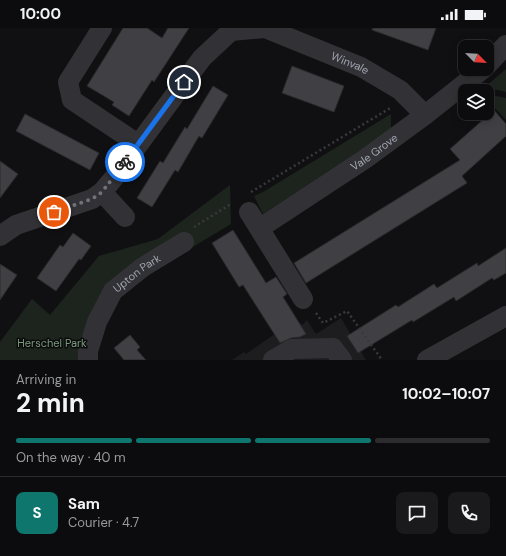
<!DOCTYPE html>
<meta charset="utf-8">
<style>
body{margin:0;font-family:"DM Sans",sans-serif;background:#1a1a1c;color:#f1f3f6;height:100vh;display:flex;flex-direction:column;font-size:15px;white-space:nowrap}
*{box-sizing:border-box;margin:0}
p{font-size:13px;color:#9a9b9e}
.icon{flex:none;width:22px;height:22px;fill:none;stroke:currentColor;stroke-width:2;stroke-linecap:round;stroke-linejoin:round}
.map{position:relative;height:332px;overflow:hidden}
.drawer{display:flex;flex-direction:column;background:#0c0c0e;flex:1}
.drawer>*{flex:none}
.needle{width:26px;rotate:114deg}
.buttons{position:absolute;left:458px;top:12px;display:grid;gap:8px}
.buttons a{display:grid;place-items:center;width:36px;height:36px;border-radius:8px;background:#0c0c0e;box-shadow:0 2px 10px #0003,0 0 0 1px #2c2c2e;font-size:20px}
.pin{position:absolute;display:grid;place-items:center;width:34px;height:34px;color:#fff;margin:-17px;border:2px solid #fff;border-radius:50%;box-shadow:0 1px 4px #0007}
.courier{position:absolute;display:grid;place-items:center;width:40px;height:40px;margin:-20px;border:3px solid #1a73e8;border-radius:50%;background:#fff;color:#222;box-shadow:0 1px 5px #0007}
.head em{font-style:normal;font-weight:700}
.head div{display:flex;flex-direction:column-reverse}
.head{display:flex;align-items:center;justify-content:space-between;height:68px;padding:0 16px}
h1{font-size:26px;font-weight:700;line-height:30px}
.bar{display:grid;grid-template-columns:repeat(4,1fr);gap:6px 4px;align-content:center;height:48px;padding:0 16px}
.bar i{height:5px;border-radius:3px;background:#2c2c2e}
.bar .selected{background:#0f766e}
.bar p{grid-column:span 4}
.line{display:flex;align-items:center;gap:10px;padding:0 16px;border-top:1px solid #2c2c2e}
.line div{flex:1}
.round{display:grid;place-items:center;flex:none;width:42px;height:42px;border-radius:8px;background:#1a1a1c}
.status{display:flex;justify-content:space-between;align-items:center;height:28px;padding:0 20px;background:#0c0c0e;direction:ltr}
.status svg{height:11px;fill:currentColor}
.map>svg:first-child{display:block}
.built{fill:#1d1c1e}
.green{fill:#1d241e}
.building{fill:#404044;stroke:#2b2b2d}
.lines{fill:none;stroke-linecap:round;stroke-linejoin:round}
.path{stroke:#38393d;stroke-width:2.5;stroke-dasharray:2 3;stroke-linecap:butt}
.minor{stroke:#323236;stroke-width:20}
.done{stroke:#707279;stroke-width:4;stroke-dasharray:0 7.2}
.route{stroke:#1a73e8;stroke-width:5}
.labels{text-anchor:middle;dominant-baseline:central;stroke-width:3;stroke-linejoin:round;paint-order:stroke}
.street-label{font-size:11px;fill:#a3a6b1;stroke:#0b0b0c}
.park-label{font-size:11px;fill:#7c9a7f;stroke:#0b0b0c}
</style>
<div class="status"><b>10:00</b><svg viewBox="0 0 49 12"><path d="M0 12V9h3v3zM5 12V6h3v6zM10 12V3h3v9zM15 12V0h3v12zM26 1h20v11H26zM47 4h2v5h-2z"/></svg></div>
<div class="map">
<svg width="506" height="332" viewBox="0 0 506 332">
<rect width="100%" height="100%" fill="#101012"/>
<path class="built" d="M341 290 366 332H232L244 324 246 326 296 291 302 297 307 292 316 306Z"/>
<g class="green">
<path d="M506 41V64L485 59Z"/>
<path d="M487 66 506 70V92L487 72Z"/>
<path d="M391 86V103L263 186 254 168 263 164Z"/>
<path d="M230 157 231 196 115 266 81 332H0V314L32 271 50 287 99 228 158 211Z"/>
</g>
<g class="building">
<path d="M123 0H147L162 10 168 0H189L154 54 152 52 129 88 112 77 114 74 87 58Z"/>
<path d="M373 0H436L428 22 372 2Z"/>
<path d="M292 38 344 58 334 84 282 65Z"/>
<path d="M213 58 228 67 202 110 199 108 178 144 175 142 152 179 137 170 160 133 163 135 185 99 187 101Z"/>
<path d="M494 82 506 96V108L462 148 467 155 306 255 294 235 460 132 450 121Z"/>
<path d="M25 86 99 125 90 142 16 103Z"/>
<path d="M0 133 18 146 0 170Z"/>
<path d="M233 202 266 255 276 249 287 266 283 269 306 306 300 309 291 310 280 315 243 257 239 259 212 215Z"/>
<path d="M73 205 91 218 81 232 79 231 56 263 37 250 60 217 63 219Z"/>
<path d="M506 220V245L494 252 492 250 456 273 454 269 413 294 412 292 358 325 347 308 396 277 398 279 434 256 437 260 477 235 478 238Z"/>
<path d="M0 236 17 247 0 272Z"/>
<path d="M130 307 140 319 137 322 146 332H124L114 320Z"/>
</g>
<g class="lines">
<g class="path">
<path d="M251 164 392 79"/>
<path d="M194 199 231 176"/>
<path d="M316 285 323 295 347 283 382 332"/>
</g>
<g class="minor">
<path d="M102 0 68 54 72 72 138 116"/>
<path d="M487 37 506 17"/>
<path d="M102 164 125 189"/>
<path d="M249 184 303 271"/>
<path id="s1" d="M260 200 365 131 425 87 483 41"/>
<path id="s2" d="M0 208 16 197 92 171 102 164 113 151 202 30 231 3 265 0 361 39 400 62 425 87"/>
<path id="s3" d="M88 332V323L97 294 113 263 143 239 184 214"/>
<path d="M273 332 292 321 333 320 342 332"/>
<path d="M427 332 506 288"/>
</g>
</g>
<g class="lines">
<path class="done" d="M54 184 92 171 102 164 125 134"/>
<path class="route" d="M125 134 184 54"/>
</g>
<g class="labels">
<g class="street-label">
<text stroke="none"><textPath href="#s2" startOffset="445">Winvale</textPath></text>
<text stroke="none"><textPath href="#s1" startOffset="137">Vale Grove</textPath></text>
<text stroke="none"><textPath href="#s3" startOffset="104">Upton Park</textPath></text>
</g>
<g class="park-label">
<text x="52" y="315">Herschel Park</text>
</g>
</g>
</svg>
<div class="buttons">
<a><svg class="needle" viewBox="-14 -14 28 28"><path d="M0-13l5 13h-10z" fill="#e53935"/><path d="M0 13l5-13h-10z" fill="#9a9b9e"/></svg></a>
<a><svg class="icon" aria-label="layers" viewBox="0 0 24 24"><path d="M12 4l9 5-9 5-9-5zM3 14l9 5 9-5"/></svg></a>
</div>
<div class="pin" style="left:54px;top:184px;background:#ea580c"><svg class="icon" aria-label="bag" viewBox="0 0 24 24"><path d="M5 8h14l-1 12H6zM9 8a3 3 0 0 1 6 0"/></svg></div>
<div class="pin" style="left:184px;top:54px;background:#1f2937"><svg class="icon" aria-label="home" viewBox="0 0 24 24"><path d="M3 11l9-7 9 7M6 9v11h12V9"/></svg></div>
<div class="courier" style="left:125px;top:134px"><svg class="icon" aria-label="bike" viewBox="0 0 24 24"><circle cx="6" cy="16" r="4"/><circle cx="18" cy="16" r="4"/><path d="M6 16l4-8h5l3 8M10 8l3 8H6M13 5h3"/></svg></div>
</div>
<section class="drawer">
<div class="head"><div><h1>2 min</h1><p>Arriving in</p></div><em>10:02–10:07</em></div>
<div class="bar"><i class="selected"></i><i class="selected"></i><i class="selected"></i><i></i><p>On the way · 40 m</p></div>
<div class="line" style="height:72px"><b class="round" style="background:#0f766e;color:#fff">S</b><div><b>Sam</b><p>Courier · 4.7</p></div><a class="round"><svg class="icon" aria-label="chat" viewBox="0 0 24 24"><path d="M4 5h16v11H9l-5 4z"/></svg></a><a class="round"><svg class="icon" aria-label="phone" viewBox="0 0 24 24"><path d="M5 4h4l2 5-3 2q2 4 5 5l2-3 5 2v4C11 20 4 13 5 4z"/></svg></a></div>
</section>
